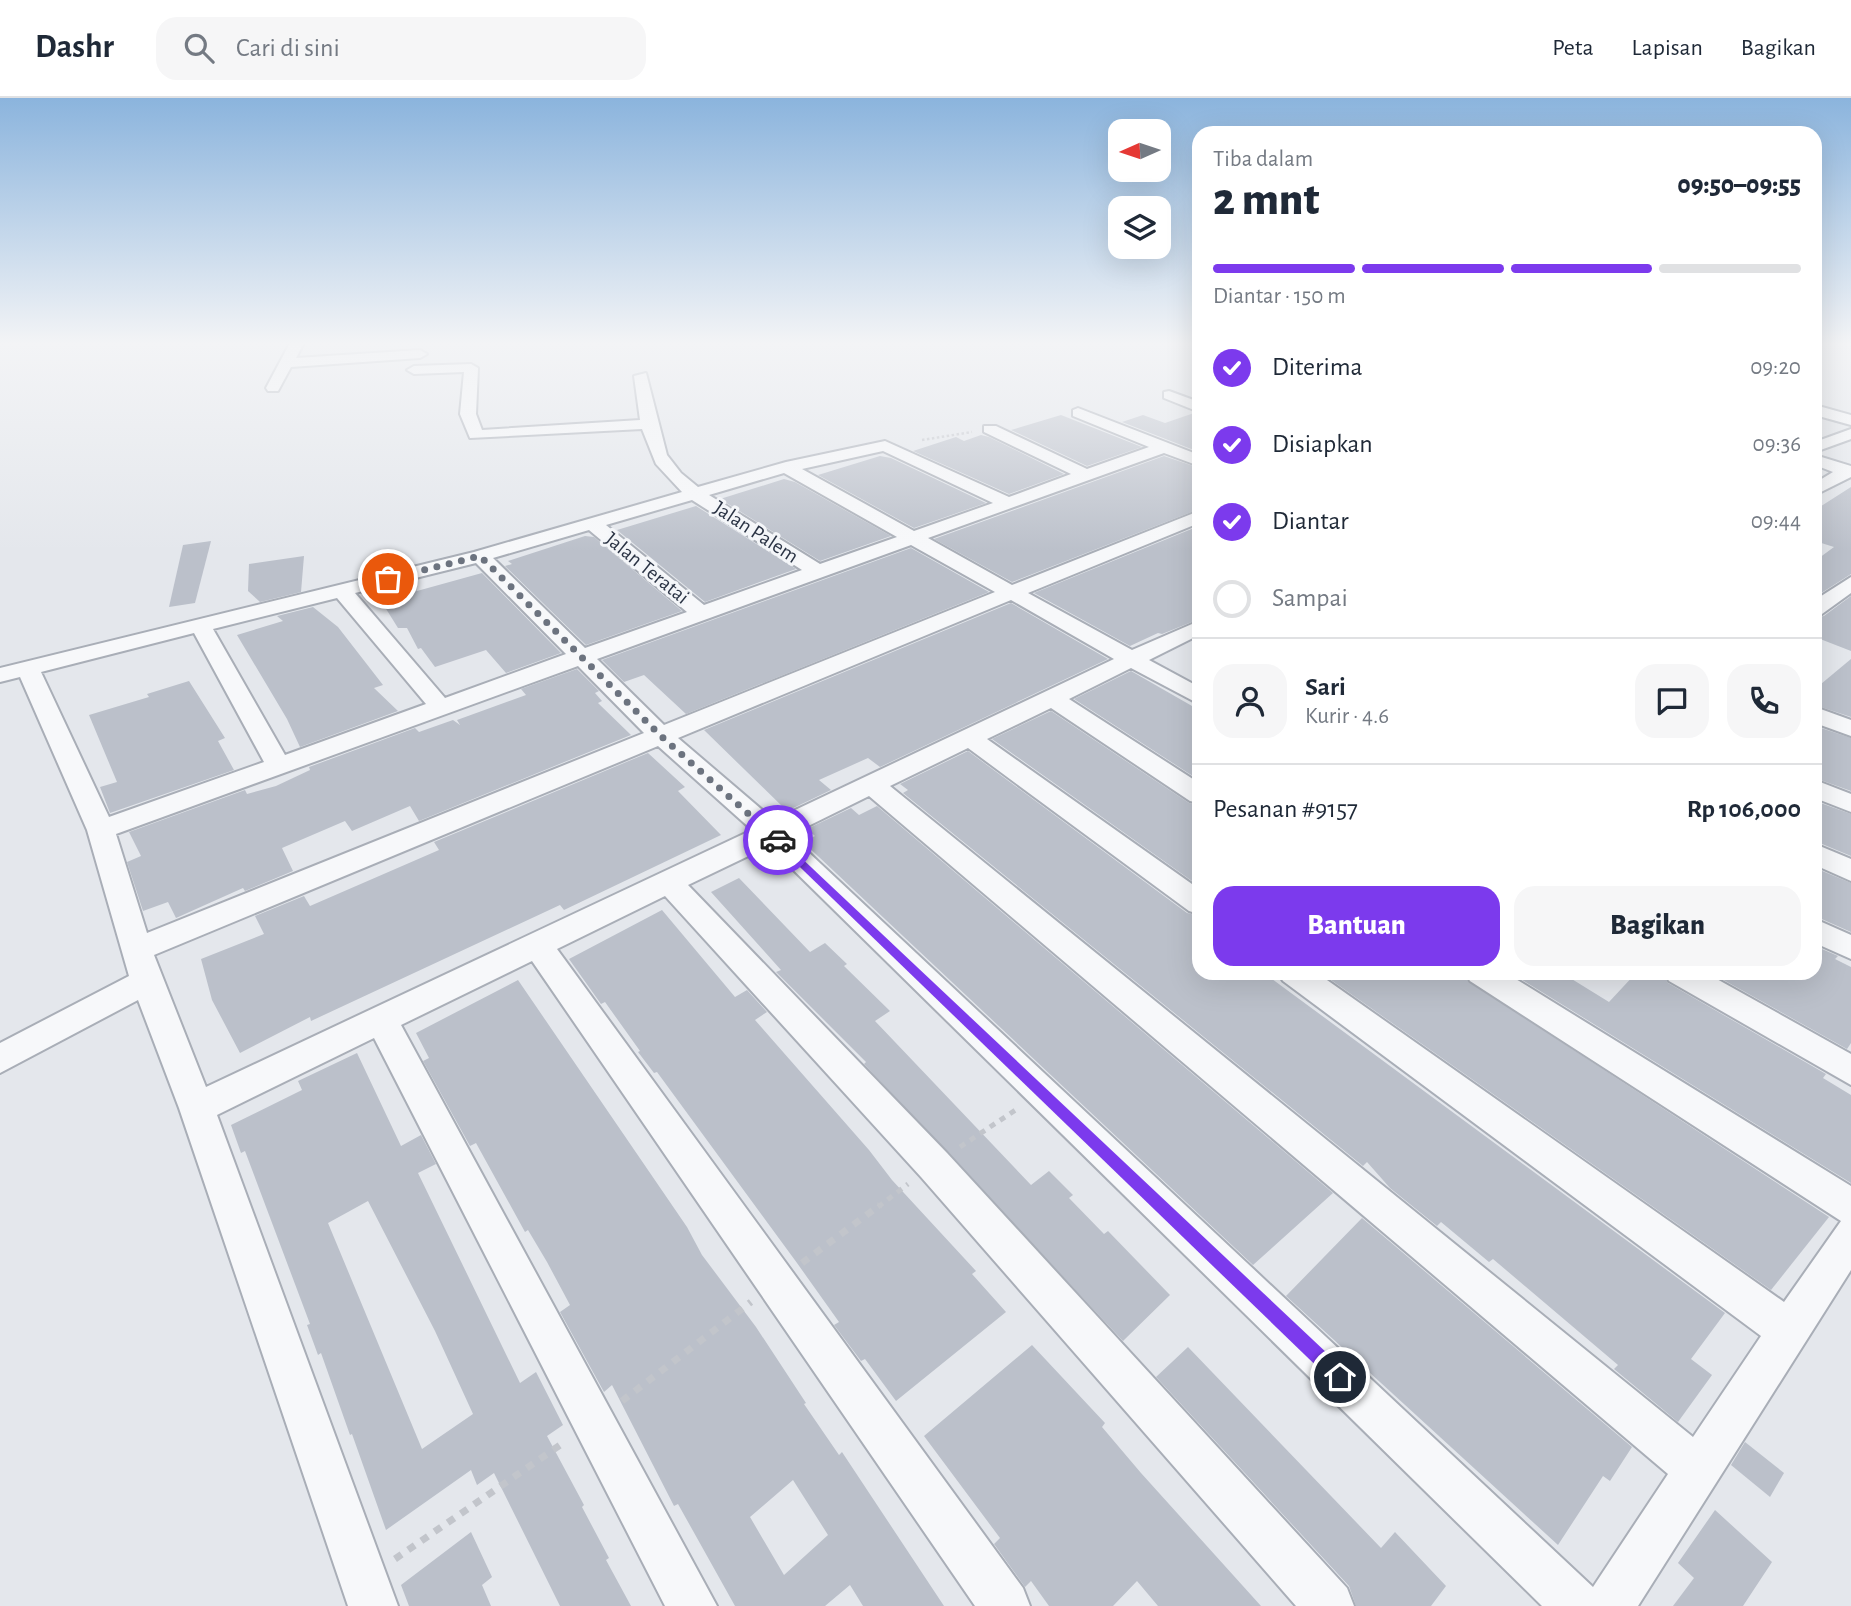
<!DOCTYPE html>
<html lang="id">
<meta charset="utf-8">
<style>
body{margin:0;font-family:"Alegreya Sans",sans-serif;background:#f6f6f7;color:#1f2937;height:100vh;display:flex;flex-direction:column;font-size:26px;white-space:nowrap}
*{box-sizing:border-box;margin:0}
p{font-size:23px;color:#747a83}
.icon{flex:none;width:38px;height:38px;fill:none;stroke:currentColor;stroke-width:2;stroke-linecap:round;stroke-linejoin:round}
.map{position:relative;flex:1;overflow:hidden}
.panel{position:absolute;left:1192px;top:28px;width:630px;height:854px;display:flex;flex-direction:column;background:#fff;border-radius:21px;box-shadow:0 7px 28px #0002}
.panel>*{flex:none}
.needle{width:46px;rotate:267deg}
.tools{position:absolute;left:1108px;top:21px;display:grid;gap:14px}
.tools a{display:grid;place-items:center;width:63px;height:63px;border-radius:14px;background:#fff;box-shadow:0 7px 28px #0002;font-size:35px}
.pin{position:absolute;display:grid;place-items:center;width:60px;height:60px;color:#fff;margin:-30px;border:4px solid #fff;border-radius:50%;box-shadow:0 2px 7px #0007}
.courier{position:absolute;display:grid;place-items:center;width:70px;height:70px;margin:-35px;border:5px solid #7c3aed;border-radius:50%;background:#fff;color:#222;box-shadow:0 2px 9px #0007}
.summary em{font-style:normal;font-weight:800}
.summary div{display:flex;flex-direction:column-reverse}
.summary{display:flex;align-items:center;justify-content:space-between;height:119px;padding:0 21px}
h1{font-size:46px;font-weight:800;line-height:52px}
.bar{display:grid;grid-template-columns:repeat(4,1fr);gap:10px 7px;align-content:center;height:84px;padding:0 21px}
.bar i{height:9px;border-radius:5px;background:#e0e1e3}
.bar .selected{background:#7c3aed}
.bar p{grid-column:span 4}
.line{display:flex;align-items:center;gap:18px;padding:0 21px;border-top:2px solid #e0e1e3}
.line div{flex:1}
.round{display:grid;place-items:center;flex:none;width:74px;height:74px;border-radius:21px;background:#f6f6f7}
ol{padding:0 21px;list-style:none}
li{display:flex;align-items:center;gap:21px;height:77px}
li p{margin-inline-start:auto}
li .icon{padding:7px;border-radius:50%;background:#7c3aed;color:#fff;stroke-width:4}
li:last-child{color:#747a83}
li i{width:38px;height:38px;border:4px solid #e0e1e3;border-radius:50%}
.cta{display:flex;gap:14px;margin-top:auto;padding:14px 21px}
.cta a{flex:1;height:80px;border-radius:21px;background:#7c3aed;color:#fff;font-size:28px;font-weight:800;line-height:80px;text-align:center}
.cta a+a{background:#f6f6f7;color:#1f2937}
header{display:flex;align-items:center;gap:42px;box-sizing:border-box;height:98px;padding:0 35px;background:#fff;border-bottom:2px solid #e0e1e3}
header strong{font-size:33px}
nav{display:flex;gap:38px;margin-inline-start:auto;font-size:24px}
.search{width:490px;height:63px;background:#f6f6f7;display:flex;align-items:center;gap:18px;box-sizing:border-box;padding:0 24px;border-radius:21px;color:#747a83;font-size:26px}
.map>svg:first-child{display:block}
.building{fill:#bbc0ca;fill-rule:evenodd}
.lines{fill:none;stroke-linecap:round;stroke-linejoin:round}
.street-casing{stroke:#a9aeb7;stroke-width:4}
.path-far2{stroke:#c2c5cb;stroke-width:2.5;stroke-dasharray:2.5 2.5;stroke-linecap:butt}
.path-far1{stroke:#c2c5cb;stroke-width:5;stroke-dasharray:6 6;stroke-linecap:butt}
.path{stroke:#c2c5cb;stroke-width:7;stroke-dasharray:8 8;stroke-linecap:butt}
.street{fill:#f7f8fa;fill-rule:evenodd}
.route{fill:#7c3aed}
.done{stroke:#6c737f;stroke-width:7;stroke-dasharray:0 12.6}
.labels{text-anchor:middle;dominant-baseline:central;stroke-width:6;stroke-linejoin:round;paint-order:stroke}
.far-street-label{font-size:21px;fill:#2b3445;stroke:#f4f6f9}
</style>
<header>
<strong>Dashr</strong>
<div class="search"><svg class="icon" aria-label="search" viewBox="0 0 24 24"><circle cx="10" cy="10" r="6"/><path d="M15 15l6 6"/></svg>Cari di sini</div>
<nav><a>Peta</a><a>Lapisan</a><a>Bagikan</a></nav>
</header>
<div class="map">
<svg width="1851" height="1508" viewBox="0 0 1851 1508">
<rect width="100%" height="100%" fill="#e4e7ec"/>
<g class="building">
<path d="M1194 315 1199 316V354L1122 324 1143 317 1165 325Z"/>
<path d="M1061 317 1099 332 1142 349 1087 368 1011 332Z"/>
<path d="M981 337 989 339 1064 376 1009 396 913 353 956 339 964 343Z"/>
<path d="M880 358 891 360 986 405 914 430 818 377Z"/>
<path d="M1164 358 1199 370V411L1012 484 934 441Z"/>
<path d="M784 381 795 384 891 438 820 463 720 401Z"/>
<path d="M1851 389V476L1815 499V463L1834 449 1815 443V412Z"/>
<path d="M696 408 796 471 705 504 617 432Z"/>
<path d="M1199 428V521L1162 536 1158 535 1130 548 1034 495Z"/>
<path d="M585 438 594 439 682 513 586 547 505 468 512 466 508 463Z"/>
<path d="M211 443 195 505 169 509 183 447Z"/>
<path d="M911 450 989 494 686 616 644 577 624 584 602 562Z"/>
<path d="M304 458 301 494 260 504 248 493 249 466Z"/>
<path d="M482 475 561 555 506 575 486 552 435 569 421 550 418 551 407 530H398L378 498 411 488 417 493Z"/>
<path d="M1851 498V553L1815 539V520L1824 518Z"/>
<path d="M1011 505 1108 561 880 669 868 660 819 682 831 692 787 713 704 632Z"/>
<path d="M313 509 338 529 383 587 374 590 398 613 300 649 287 621 237 537 283 523 277 518Z"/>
<path d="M1851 561V619L1815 607V591Z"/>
<path d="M577 571 599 593 595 595 602 603 598 605 631 637 419 723 410 708 352 733 345 723 282 750 293 773 245 793 243 790 176 820 168 804 143 813 127 764 141 758 129 734 245 692 247 696 276 688 310 672 309 669 415 630 419 634 453 622 460 627 457 622 526 597 521 591Z"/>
<path d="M1131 573 1199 612V682L1074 601Z"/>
<path d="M189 583 225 640 218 643 234 672 110 715 100 689 117 684 89 617 149 599 147 596Z"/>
<path d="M1051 613 1189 705 1199 707V788L992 641Z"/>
<path d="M1815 628 1851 640V693L1815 680Z"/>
<path d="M968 653 1187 815 1199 818V875H1264L1725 1215 1691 1261 1712 1277 1678 1324 1614 1271 1618 1267 1493 1161 1489 1164 1441 1124 1437 1128 1390 1090 1367 1064 1363 1068 903 695 908 692 900 686Z"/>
<path d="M648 655 685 689 678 693 721 737 564 812 560 807 311 923 310 919 240 955 212 902 201 861 264 836 255 818 304 798 310 808 439 752 434 744Z"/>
<path d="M1815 703 1851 716V758L1815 743Z"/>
<path d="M877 708 1333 1095 1253 1167 803 744 815 738 807 731 851 710 859 717Z"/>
<path d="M1815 770 1851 785V834L1815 818Z"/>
<path d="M739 780 810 854 825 845 847 866 844 868 890 913 875 923 1031 1087 1049 1073 1073 1097 1069 1100 1104 1136 1108 1133 1170 1197 1123 1243 864 966 866 964 776 874 781 872 711 794Z"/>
<path d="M662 812 735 899 747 892 767 914 755 922 869 1052 892 1082 976 1173 972 1176 1006 1214 896 1303 865 1261 861 1263 834 1227 839 1224 797 1165 657 974 654 975 638 954 640 953 605 904 601 906 569 861Z"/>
<path d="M1815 848 1838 858 1835 861 1851 869V945L1847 951 1711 875H1815Z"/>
<path d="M1326 875H1456L1829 1119 1771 1192 1324 877Z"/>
<path d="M1519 875H1562L1609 904 1636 875H1661L1668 885 1826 976 1823 980 1851 997V1085L1516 878Z"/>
<path d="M518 882 687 1129 702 1157 756 1229 806 1305 804 1306 839 1357 842 1354 944 1508H863L850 1487 825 1508H735L678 1406 674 1408 612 1287 604 1294 560 1214 570 1207 547 1164 528 1132 525 1134 476 1045 470 1048 423 963 429 960 416 935ZM793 1382 828 1437 784 1477 750 1419Z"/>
<path d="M357 955 401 1048 421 1037 436 1066 418 1075 520 1285 536 1274 563 1327 547 1338 584 1407 582 1409 609 1460 606 1462 631 1508H560L494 1375 477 1387 471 1372 386 1432 352 1336 350 1337 321 1255 318 1257 307 1227 310 1226 245 1053 241 1055 231 1027 302 992 298 983ZM368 1103 435 1233 473 1316 422 1351 328 1125Z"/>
<path d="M1362 1120 1632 1349 1610 1383 1603 1378 1558 1447 1286 1198Z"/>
<path d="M1032 1247 1105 1325 1102 1329 1141 1375 1261 1508H1158L1137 1483 1113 1508H1049L1031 1483 1025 1489 994 1446 1000 1440 924 1338Z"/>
<path d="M1188 1249 1381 1450 1395 1434 1446 1488 1431 1508H1356L1349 1488 1156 1279Z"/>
<path d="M1745 1344 1784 1375 1770 1399 1731 1367Z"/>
<path d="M1715 1412 1772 1464 1743 1508H1673L1694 1480 1678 1465Z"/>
<path d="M471 1434 492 1479 482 1487 491 1508H409L401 1487Z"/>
</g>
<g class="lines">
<g class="street-casing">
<g id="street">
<path d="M291 243H305L296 260 420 252 427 256 420 260 291 269 278 293H268L266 290Z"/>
<path d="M471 266 478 270 476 316 482 332 640 322 634 278 646 275 667 357 681 375 698 389 786 364 885 343 1009 399 1071 376 984 334V328H996L1087 371 1149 349 1073 318V312L1078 310 1199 357V368L1164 355 928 440 1012 487 1199 413V425L1028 495 1132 552 1199 523V537L1149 562 1199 589V606L1131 570 1069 601 1199 685V705L1190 703 1051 610 987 641 1199 791V816L1189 813 968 650 890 688 1693 1339 1761 1238 1283 883 1278 875H1317L1784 1204 1841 1123 1470 883 1465 875H1506L1851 1088V1172L1638 1508H1542L769 748 688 787 947 1055 1347 1490 1354 1508H1296L921 1079 665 798 557 851 1023 1490 1030 1508H975L532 863 401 927 717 1508H665L374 940 217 1017 398 1508H348L179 1010 138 902 0 975V945L129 878 87 732 20 579 0 584V570L474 454 682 394 656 366 642 331 470 340 460 316 464 274 414 276 407 272 414 268ZM883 353 993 405 914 433 802 371ZM784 375 897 439 820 466 709 397ZM692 402 802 472 704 507 606 427ZM589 432 687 514 585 550 493 460ZM911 447 995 494 664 627 597 561ZM476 465 566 556 445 600 355 495ZM337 500 426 606 285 657 213 531ZM1011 502 1114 561 774 722 678 640ZM194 535 264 664 109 719 41 574ZM578 568 644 635 147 835 116 736ZM658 648 752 732 206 989 154 857ZM869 698 1668 1376 1593 1489 790 737Z"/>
<path d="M1169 293 1199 304V314L1164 300V294Z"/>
<path d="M1815 307 1851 317V327L1815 317Z"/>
<path d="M1851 331V341L1815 354V344Z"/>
<path d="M1815 357 1851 368V379L1815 397V385L1833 374 1815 367Z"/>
<path d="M1851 479V495L1822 516 1815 518V502Z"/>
<path d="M1815 609 1851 622V638L1815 625Z"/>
<path d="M1815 682 1851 696V714L1815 700Z"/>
<path d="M1815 746 1851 761V783L1815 767Z"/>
<path d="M1815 821 1851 837V861L1815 845Z"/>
<path d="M1664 875H1706L1851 956V987L1669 883Z"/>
</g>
</g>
<path class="path-far2" d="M922 342 972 334"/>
<g class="path-far1">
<path d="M960 1049 1017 1011"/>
<path d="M878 1109 908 1086"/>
</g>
<g class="path">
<path d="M802 1165 880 1107"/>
<path d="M622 1303 751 1204"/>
<path d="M395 1461 566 1343"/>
</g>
<use href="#street" class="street"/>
</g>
<linearGradient id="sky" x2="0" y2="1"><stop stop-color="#8bb4dd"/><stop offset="0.54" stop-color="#f3f4f6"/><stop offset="1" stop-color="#f3f4f6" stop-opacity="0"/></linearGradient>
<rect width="1851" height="454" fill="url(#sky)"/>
<path class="route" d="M778 738 1346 1273 1349 1279 1346 1285 1340 1288 1334 1285 774 744V739Z"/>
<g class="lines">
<path class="done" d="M388 481 480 458 662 639 778 742"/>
</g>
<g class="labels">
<g class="far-street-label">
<text transform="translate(756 434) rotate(33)">Jalan Palem</text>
<text transform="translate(647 470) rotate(39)">Jalan Teratai</text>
</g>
</g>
</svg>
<div class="tools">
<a><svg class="needle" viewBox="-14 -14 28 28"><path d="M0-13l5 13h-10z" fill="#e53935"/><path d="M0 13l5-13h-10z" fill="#747a83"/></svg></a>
<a><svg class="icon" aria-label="layers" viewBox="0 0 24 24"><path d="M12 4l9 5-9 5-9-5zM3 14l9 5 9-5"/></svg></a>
</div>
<div class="pin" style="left:388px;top:481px;background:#ea580c"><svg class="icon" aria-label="bag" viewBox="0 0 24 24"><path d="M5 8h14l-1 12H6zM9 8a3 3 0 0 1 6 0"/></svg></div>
<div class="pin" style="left:1340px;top:1279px;background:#1f2937"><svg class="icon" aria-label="home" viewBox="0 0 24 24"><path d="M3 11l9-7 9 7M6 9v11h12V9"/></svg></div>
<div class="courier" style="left:778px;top:742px"><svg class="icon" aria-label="car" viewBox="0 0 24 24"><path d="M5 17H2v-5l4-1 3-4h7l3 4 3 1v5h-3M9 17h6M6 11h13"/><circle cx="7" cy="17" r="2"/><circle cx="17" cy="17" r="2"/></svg></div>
<section class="panel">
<div class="summary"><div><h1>2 mnt</h1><p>Tiba dalam</p></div><em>09:50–09:55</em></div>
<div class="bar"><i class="selected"></i><i class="selected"></i><i class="selected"></i><i></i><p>Diantar · 150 m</p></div>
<ol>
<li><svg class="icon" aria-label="check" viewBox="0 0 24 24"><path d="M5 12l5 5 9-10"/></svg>Diterima<p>09:20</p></li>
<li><svg class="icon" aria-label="check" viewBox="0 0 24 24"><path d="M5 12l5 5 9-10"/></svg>Disiapkan<p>09:36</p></li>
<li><svg class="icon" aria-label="check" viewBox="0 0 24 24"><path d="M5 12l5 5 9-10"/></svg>Diantar<p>09:44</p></li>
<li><i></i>Sampai</li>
</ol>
<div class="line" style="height:126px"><a class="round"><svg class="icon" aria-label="person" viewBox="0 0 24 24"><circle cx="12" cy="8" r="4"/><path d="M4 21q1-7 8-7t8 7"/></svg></a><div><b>Sari</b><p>Kurir · 4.6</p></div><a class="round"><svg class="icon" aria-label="chat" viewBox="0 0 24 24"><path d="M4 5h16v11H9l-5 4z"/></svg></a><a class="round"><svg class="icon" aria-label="phone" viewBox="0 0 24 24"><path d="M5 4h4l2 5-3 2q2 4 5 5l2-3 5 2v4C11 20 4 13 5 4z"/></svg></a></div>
<div class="line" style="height:91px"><div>Pesanan #9157</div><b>Rp 106,000</b></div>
<div class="cta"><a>Bantuan</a><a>Bagikan</a></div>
</section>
</div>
